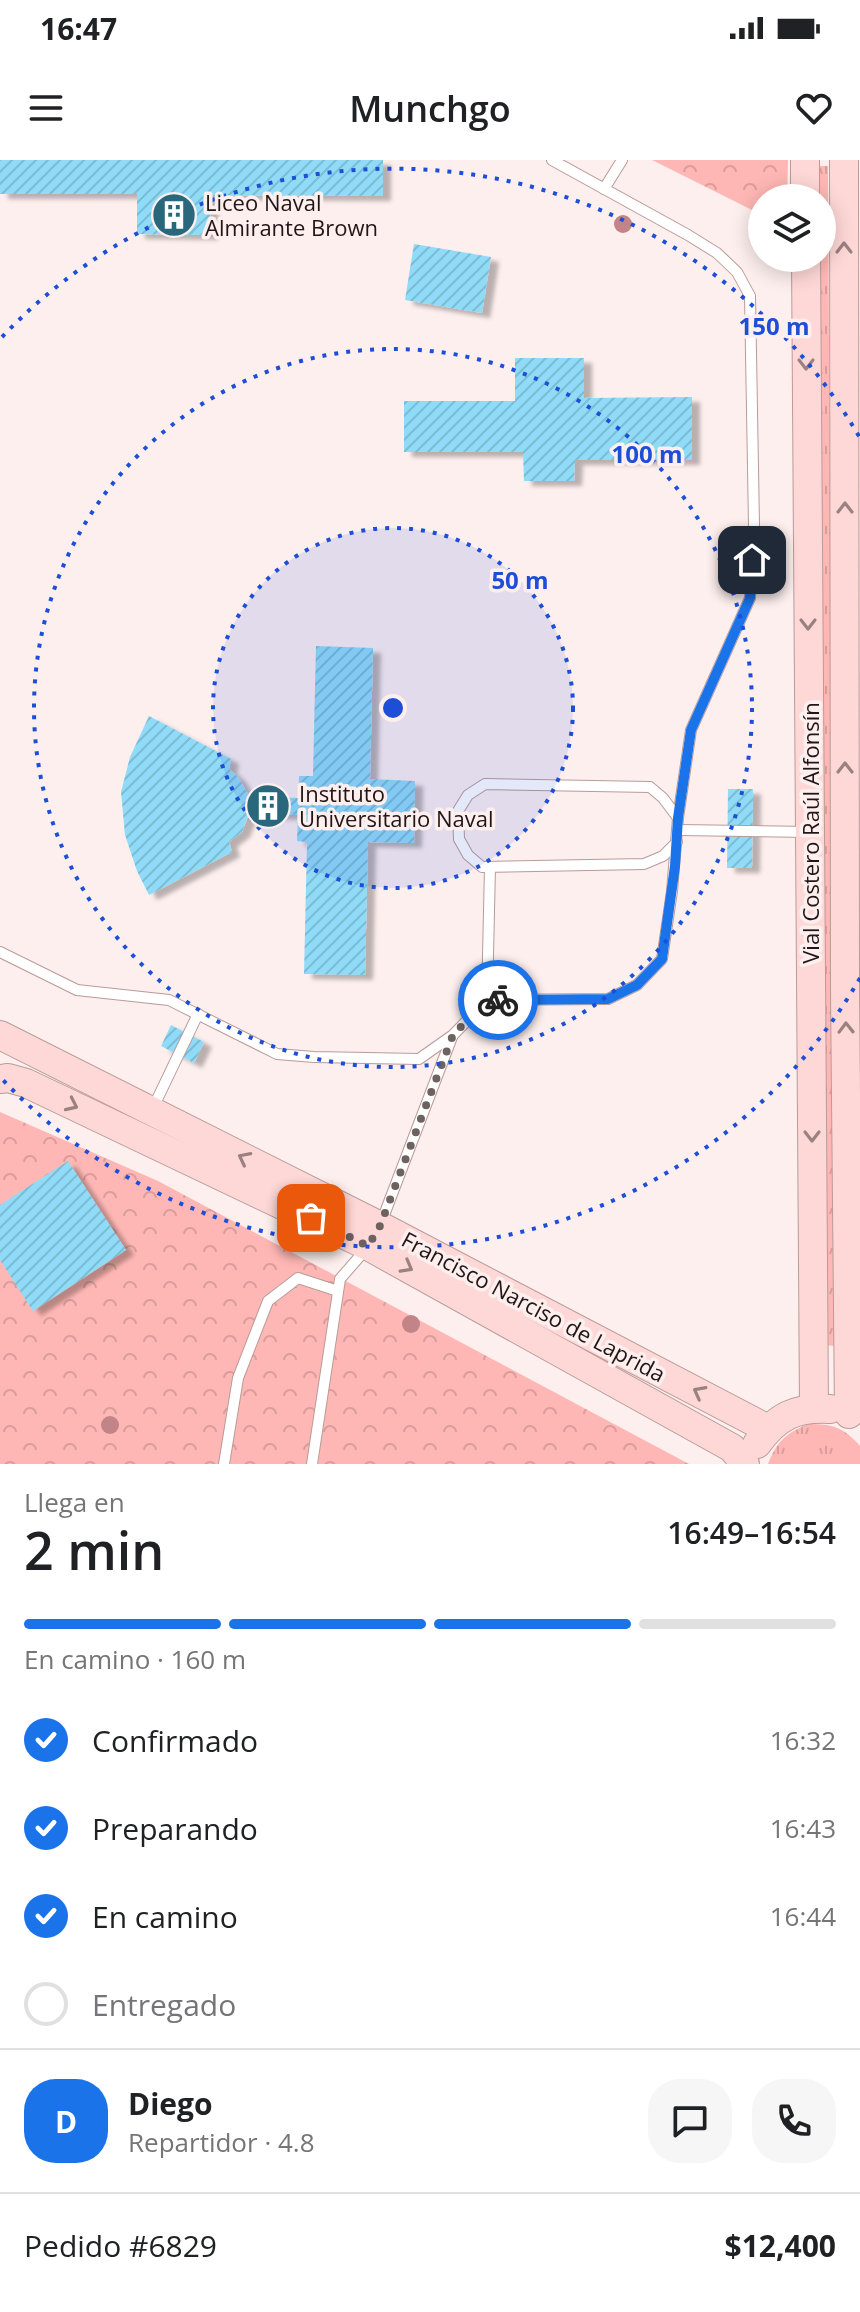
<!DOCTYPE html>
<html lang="es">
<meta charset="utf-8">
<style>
body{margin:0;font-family:"Open Sans",sans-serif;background:#f6f6f6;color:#202124;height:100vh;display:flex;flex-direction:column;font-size:30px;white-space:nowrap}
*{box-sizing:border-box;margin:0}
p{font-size:26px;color:#757577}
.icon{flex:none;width:44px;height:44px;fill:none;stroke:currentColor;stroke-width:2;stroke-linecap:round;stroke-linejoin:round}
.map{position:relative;height:1304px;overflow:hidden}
.details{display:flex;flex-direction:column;background:#fff;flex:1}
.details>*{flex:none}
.buttons{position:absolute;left:748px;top:24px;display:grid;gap:16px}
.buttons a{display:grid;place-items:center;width:88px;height:88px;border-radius:50%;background:#fff;box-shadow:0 4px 20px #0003;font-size:40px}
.pin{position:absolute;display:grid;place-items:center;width:68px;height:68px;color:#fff;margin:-34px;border-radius:16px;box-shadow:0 4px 12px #0006}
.courier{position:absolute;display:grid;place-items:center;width:80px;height:80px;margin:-40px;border:6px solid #1a73e8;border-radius:50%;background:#fff;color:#222;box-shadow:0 2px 10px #0007}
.summary em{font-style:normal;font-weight:600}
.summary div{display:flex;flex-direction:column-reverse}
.summary{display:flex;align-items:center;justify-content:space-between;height:136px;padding:0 24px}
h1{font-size:52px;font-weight:600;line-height:60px}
.bar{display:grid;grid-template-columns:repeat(4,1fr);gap:12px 8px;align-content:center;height:96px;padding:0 24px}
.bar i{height:10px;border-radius:6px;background:#e0e0e0}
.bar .on{background:#1a73e8}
.bar p{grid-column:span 4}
.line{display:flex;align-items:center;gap:20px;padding:0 24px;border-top:2px solid #e0e0e0}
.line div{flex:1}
.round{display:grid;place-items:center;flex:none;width:84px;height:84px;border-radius:32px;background:#f6f6f6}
ol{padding:0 24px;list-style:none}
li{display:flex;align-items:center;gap:24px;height:88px}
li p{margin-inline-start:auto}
li .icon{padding:8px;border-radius:50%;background:#1a73e8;color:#fff;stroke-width:4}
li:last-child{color:#757577}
li i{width:44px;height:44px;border:4px solid #e0e0e0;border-radius:50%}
.status{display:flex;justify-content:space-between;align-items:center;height:56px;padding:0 40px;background:#fff;direction:ltr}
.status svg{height:22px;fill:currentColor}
header{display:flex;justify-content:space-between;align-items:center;height:104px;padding:0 24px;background:#fff;font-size:36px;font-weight:600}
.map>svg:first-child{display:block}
.grass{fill:url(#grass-tufts)}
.park{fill:url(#park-crowns)}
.building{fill:url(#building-hatch);filter:url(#shadow)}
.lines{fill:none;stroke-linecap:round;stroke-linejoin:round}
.lane-casing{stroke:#b99b99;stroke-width:12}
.secondary-casing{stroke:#b99b99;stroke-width:30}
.lane{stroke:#fff;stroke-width:10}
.secondary{stroke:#fed8d7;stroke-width:28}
.tree{fill:#c28486}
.oneway{stroke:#9b8180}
.done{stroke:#6e6261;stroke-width:8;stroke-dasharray:0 14.4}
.route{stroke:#1a73e8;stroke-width:10}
.ring{fill:none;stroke:#1d4ed8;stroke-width:4;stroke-dasharray:4 8}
.labels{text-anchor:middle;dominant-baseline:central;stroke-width:7;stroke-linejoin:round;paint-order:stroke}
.poi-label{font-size:22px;fill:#211615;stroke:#fdefee;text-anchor:start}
.street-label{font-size:22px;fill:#211615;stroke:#fdefee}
.centre{fill:#1d4ed8;stroke:#fdefee;stroke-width:4}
.ring-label{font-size:24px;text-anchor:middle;font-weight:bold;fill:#1d4ed8;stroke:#fdefee;stroke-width:7;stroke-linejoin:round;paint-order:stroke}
</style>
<div class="status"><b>16:47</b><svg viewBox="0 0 49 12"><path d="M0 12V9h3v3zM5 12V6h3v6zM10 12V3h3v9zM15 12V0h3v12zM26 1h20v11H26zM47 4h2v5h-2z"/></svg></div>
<header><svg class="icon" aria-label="menu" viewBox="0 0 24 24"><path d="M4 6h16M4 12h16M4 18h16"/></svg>Munchgo<svg class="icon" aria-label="heart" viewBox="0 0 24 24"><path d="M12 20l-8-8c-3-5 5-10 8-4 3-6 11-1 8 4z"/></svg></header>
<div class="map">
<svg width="860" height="1304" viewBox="0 0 860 1304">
<defs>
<pattern id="grass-tufts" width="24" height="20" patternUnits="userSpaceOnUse" patternTransform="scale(2)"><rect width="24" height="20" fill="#feb7b4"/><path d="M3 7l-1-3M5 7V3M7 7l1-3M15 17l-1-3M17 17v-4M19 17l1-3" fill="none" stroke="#d99d9a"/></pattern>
<pattern id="park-crowns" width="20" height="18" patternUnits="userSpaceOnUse" patternTransform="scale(2)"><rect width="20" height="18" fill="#feb7b4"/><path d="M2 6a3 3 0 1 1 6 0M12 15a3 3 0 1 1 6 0" fill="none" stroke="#d99d9a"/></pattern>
<pattern id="building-hatch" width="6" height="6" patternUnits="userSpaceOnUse" patternTransform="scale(2)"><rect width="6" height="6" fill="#90dcf8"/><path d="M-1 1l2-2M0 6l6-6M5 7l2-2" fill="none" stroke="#7cbcd4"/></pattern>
<filter id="shadow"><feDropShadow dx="8" dy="5" stdDeviation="2" flood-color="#0004"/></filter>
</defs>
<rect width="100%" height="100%" fill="#fdefee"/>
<g class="grass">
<path d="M815 6H828L835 1186 824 1185 816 98H822V38H816Z"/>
<path d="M808 1264C833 1264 843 1267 860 1286V1304H768C777 1281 785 1274 808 1264Z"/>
</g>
<g class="park">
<path d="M652 0H788L787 38H762V55Z"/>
<path d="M0 952 158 1021 689 1304H0Z"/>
</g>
<g class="building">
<path d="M0 0H383V36L211 35 210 75 137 74V34H0Z"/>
<path d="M414 84 491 97 482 153 405 140Z"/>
<path d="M515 198H584V238L692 237V300H575L574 321H524L523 292H404V241H515Z"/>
<path d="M316 486 373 488 370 619 415 621 414 683 368 682 365 815 304 814 307 682 297 681 298 655 249 654 242 672 229 682 232 692 149 735 137 711 125 675 121 632 130 597 149 556 231 599 229 609 238 617 249 636 298 638 299 616H313Z"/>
<path d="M728 629H753L752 708H727Z"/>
<path d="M171 865 204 882 194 903 161 886Z"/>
<path d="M68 1001 126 1090 33 1151 0 1100V1045Z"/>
</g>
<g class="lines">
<g class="lane-casing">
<g id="lane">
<path d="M604 29 622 0"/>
<path d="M678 670 808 672"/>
<path d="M677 682 663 696 644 704 482 707 468 695 459 679 458 651 468 635 485 624 650 627 663 638 678 658"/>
<path d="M0 792 77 830 169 840 277 894 314 897 419 899 453 875 487 840 608 839 637 825 662 799 672 731 678 658 691 570 750 438 754 365 750 136 737 112 717 93 688 75 552 0"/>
<path d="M487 840 490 707"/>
<path d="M152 950 198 854"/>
<path d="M381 1063 452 877"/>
<path d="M224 1304 238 1218 268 1141 298 1118 338 1131"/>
<path d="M312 1304 340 1119 367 1088"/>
</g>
</g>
<g class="secondary-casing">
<g id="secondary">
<path d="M805 0V38"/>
<path d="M844 0 845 830 849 1254"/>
<path d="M806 98 814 1248"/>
<path d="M0 875 380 1066 768 1269"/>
<path d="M0 919 8 918 26 923 368 1086 732 1288 745 1304"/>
<path d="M757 1284C777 1256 796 1247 830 1249"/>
</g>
</g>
<use href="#lane" class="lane"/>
<use href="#secondary" class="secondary"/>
</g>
<g class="tree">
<circle cx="623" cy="64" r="9"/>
<circle cx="411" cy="1164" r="9"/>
<circle cx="110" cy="1265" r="9"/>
</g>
<defs><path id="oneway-chevron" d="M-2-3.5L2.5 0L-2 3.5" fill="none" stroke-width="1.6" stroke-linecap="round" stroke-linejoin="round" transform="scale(2)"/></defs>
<g class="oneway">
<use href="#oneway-chevron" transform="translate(844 88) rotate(-90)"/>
<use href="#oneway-chevron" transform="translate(806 204) rotate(90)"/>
<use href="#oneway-chevron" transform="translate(845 348) rotate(-90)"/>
<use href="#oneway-chevron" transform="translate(808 464) rotate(90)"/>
<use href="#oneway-chevron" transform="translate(845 608) rotate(-90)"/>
<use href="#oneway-chevron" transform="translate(846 868) rotate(-91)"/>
<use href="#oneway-chevron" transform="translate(72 945) rotate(25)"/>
<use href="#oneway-chevron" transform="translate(812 976) rotate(90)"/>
<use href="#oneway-chevron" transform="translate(244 998) rotate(-153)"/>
<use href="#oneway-chevron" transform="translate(407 1107) rotate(29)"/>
<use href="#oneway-chevron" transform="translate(699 1232) rotate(-152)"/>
</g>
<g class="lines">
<path class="done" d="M311 1058 368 1086 380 1066 453 875 487 840H498"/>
<path class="route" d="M498 840 608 839 637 825 662 799 675 706 678 658 691 570 750 438 752 400"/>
</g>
<circle cx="393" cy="548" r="180" fill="#1d4ed8" fill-opacity=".12"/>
<g class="ring">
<circle cx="393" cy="548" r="180"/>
<circle cx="393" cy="548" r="359"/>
<path d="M860 818A539 539 0 0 1 2 919M2 177A539 539 0 0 1 860 278"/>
</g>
<defs>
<g id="building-disc" transform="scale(2.3)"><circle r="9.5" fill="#28677c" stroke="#fdefee"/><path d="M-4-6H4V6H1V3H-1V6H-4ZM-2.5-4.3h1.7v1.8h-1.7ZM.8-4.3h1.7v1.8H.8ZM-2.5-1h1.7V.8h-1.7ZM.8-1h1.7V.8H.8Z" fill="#fff"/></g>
</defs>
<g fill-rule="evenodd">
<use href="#building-disc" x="174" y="55"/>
<use href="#building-disc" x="268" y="646"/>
</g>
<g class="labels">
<g class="poi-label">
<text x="205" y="42">Liceo Naval<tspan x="205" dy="25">Almirante Brown</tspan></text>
<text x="299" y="633">Instituto<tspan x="299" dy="25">Universitario Naval</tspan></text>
</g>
<g class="street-label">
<text transform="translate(810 673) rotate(-90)">Vial Costero Raúl Alfonsín</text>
<text transform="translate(534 1146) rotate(28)">Francisco Narciso de Laprida</text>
</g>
</g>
<circle cx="393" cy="548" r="12" class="centre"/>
<g class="ring-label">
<text x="774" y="175">150 m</text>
<text x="647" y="303">100 m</text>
<text x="520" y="429">50 m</text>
</g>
</svg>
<div class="buttons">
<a><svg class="icon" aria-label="layers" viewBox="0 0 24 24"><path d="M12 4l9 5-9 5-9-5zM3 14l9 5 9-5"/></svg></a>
</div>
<div class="pin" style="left:311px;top:1058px;background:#ea580c"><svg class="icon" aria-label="bag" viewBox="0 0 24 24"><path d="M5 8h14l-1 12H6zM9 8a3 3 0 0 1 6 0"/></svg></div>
<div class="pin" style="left:752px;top:400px;background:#1f2937"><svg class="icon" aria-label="home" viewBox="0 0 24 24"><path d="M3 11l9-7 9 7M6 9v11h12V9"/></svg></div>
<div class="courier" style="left:498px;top:840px"><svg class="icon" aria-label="bike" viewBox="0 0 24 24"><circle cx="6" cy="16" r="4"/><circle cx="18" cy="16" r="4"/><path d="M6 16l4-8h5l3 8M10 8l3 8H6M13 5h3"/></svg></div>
</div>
<section class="details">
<div class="summary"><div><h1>2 min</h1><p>Llega en</p></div><em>16:49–16:54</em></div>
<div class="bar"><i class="on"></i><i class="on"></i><i class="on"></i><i></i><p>En camino · 160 m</p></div>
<ol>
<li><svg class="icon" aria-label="check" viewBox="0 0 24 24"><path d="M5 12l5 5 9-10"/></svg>Confirmado<p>16:32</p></li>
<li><svg class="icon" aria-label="check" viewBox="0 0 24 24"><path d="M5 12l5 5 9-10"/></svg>Preparando<p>16:43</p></li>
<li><svg class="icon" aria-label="check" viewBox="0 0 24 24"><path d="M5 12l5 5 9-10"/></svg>En camino<p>16:44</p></li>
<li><i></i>Entregado</li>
</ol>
<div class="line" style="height:144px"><b class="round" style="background:#1a73e8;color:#fff">D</b><div><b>Diego</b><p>Repartidor · 4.8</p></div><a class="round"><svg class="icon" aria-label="chat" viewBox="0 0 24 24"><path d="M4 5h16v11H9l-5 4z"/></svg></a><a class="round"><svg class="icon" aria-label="phone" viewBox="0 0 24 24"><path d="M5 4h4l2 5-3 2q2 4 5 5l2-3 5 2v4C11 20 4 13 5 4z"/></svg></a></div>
<div class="line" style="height:104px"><div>Pedido #6829</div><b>$12,400</b></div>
</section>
